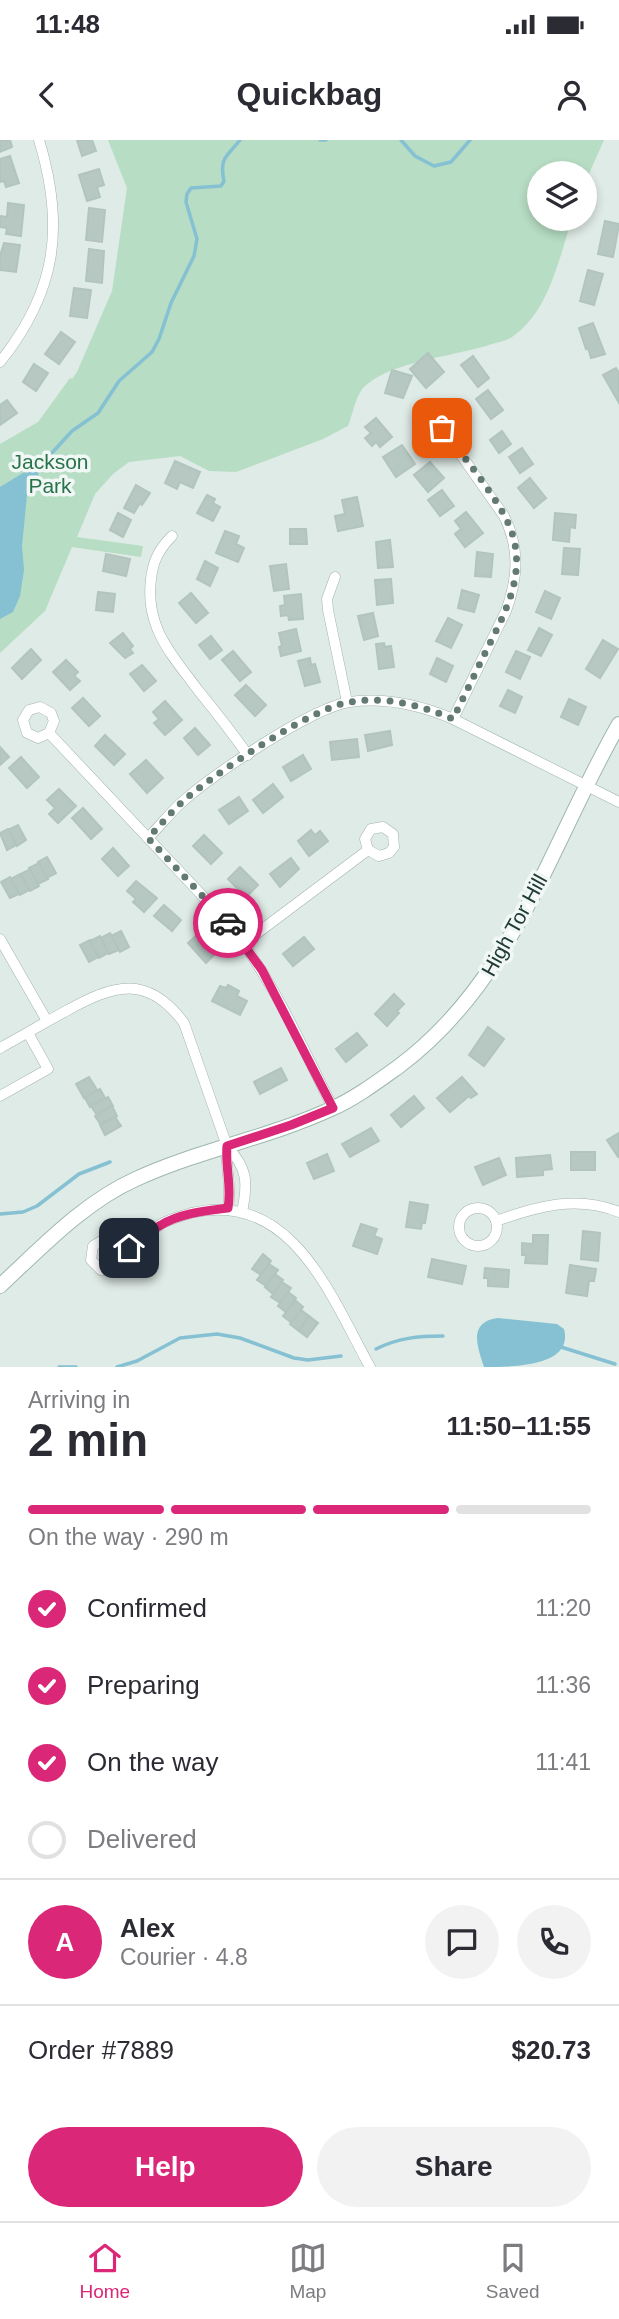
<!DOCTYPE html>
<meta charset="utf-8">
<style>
body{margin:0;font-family:Helvetica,sans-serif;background:#f2f2f3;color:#2b2b33;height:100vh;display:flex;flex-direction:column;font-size:26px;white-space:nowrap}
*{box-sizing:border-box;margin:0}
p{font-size:23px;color:#7c7c81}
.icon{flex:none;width:38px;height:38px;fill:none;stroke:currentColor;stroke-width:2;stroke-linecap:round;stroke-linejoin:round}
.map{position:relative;height:1227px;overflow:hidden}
.side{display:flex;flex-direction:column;background:#fff;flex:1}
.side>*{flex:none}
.fabs{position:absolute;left:527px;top:21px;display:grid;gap:14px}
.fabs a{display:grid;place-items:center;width:70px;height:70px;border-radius:50%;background:#fff;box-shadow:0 4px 10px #0003;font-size:35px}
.pin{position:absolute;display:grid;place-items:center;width:60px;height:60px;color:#fff;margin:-30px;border-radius:14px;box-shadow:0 4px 10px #0006}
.courier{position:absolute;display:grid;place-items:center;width:70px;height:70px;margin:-35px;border:5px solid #db2777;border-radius:50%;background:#fff;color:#222;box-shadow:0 2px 9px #0007}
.overview em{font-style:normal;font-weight:700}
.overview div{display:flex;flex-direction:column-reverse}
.overview{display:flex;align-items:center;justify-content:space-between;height:119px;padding:0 28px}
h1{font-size:46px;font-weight:700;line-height:52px}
.bar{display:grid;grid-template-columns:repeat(4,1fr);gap:10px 7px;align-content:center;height:84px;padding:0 28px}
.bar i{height:9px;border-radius:5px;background:#e1e1e2}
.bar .active{background:#db2777}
.bar p{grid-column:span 4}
.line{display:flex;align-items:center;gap:18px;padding:0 28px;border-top:2px solid #e1e1e2}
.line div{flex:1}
.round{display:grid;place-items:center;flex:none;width:74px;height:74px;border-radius:37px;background:#f2f2f3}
ol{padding:0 28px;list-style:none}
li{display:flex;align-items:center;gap:21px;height:77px}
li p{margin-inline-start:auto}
li .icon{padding:7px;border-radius:50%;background:#db2777;color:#fff;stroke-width:4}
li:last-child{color:#7c7c81}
li i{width:38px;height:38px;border:4px solid #e1e1e2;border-radius:50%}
.primary-button{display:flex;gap:14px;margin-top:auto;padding:14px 28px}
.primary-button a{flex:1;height:80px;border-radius:42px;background:#db2777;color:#fff;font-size:28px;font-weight:700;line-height:80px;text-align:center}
.primary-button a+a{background:#f2f2f3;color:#2b2b33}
.status{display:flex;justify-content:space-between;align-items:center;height:49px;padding:0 35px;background:#fff;direction:ltr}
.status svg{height:19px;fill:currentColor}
header{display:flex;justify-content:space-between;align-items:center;height:91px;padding:0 28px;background:#fff;font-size:32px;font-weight:700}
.dock{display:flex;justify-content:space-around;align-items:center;height:98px;border-top:2px solid #e1e1e2;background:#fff;font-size:19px;color:#7c7c81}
.dock a{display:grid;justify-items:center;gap:4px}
.dock .active{color:#db2777}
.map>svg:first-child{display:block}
.green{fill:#b7ddc4}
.water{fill:#85c1d2}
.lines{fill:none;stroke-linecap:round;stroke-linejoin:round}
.stream{stroke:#85c1d2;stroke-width:3.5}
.building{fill:#b7c8c3;stroke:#b2c4be;stroke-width:2}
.street-casing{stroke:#a2b3ae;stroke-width:11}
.secondary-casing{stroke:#9eb7af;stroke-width:16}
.street{stroke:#fff;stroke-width:10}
.secondary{stroke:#fff;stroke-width:14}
.done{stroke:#637974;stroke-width:7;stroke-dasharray:0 12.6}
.route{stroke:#db2777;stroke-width:9}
.labels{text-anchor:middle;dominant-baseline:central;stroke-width:7;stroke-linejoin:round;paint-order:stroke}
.park-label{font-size:21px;fill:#29734b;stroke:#f0f7f4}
.street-label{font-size:21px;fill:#203b36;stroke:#f0f7f4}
</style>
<div class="status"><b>11:48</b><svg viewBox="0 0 49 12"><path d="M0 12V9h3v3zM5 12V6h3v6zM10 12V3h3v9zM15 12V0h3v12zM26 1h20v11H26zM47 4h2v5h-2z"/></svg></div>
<header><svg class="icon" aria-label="back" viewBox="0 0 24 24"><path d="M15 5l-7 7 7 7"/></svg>Quickbag<svg class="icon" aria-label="person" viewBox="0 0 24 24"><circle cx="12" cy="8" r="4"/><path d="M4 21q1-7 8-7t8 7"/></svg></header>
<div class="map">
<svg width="619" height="1227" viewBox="0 0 619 1227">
<rect width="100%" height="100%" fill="#dfebe6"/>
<path class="green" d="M108 0H604L585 43 584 33H539V79H572C559 118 549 172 512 197 506 201 498 202 492 204 458 216 382 222 361 251 355 260 352 276 348 286L323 299 236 332 209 331 180 316 129 322 113 334 95 354 77 397 143 406 141 417 72 407 45 471 0 513V304L38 282 70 238 72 239 77 232 112 151 127 48Z"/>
<g class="water">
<path d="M41 322 36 345 27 355 22 406 24 430 20 456 13 472 0 479V347Z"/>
<path d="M498 1178 557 1184 564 1189C574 1227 513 1227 484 1227 477 1206 468 1182 498 1178Z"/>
</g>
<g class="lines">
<g class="stream">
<path d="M320 0H326"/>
<path d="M401 0 415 16 434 26 451 22 470 0"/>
<path d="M40 324 39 327 72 291 98 273 119 241 152 212 159 199 171 163 194 116 197 99 186 62 187 54 191 48 221 46 224 41C219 17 227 17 240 0"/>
<path d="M0 1074 23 1072 37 1066 79 1034 110 1022"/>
<path d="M561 1207 615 1224"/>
<path d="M376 1209C398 1198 418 1196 443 1196"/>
<path d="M59 1227H76"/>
<path d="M117 1227 137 1221 180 1198 217 1194 240 1198 294 1218 308 1220 341 1216"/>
</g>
</g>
<g class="building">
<path d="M0 0H10L12 7 0 12Z"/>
<path d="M77 0H92L96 11 82 16Z"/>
<path d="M10 16 19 43 6 47 4 41 0 42V19Z"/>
<path d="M99 29 104 45 97 47 100 57 87 61 79 35Z"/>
<path d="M8 63 24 65 21 96 6 94 7 88 0 87V76L7 77Z"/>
<path d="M89 68 105 70 102 102 86 100Z"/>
<path d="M605 81 619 84 613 117 598 114Z"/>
<path d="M4 103 20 105 16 132 0 130V116Z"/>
<path d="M89 109 104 111 102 143 86 141Z"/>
<path d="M588 130 603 134 594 165 580 161Z"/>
<path d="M74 148 91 150 87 178 70 176Z"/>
<path d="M593 183 605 214 591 218 588 208 586 209 579 188Z"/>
<path d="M61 192 75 202 59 224 45 214Z"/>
<path d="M428 213 444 232 426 248 410 229Z"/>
<path d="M473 216 489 238 478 247 461 225Z"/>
<path d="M34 224 48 233 36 251 23 242Z"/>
<path d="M616 228 619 233V263L603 235Z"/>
<path d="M392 230 412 236 403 258 385 253Z"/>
<path d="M488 250 503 270 491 279 476 259Z"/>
<path d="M7 260 17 273 0 285V265Z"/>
<path d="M376 278 392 297 380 307 376 302 372 306 365 298 371 293 365 287Z"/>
<path d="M502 291 511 304 499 313 490 300Z"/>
<path d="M402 305 415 324 396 337 383 317Z"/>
<path d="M522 308 533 324 520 333 509 317Z"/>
<path d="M175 321 200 332 193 348 180 342 177 349 165 343Z"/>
<path d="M430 322 444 338 428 352 414 335Z"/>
<path d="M530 338 546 358 534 368 518 348Z"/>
<path d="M136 345 150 353 142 365 140 363 134 373 124 368Z"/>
<path d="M442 350 454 366 440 376 428 360Z"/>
<path d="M207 355 215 359 213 363 220 367 213 381 197 373Z"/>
<path d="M357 357 363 386 338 391 335 376 345 374 342 360Z"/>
<path d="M466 372 483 393 465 407 455 394 461 389 455 381Z"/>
<path d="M118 373 131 380 123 397 110 390Z"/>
<path d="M555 373 576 375 575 388 570 387 569 402 553 400Z"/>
<path d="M290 389H306L307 404H290Z"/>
<path d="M225 391 239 396 236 404 244 408 238 422 216 413Z"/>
<path d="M390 400 393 427 378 428 376 402Z"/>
<path d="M564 408 580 409 578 435 562 434Z"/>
<path d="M477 412 493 414 491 437 475 436Z"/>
<path d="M106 414 130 419 126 436 103 431Z"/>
<path d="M205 421 218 428 210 446 197 439Z"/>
<path d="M286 424 289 449 274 451 270 426Z"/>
<path d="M391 439 393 463 377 465 375 440Z"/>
<path d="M462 450 479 455 474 472 458 468Z"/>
<path d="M545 451 560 458 551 479 536 472Z"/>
<path d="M98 452 115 454 113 472 96 470Z"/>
<path d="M191 453 208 473 196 483 179 463Z"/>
<path d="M301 454 303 479 289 480 288 475 281 476 280 466 285 465 284 456Z"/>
<path d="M373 473 378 496 364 500 358 476Z"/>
<path d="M448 478 462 485 451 508 436 501Z"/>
<path d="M539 488 552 495 541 516 528 510Z"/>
<path d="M296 489 301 511 281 516 279 507 282 506 279 493Z"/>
<path d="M123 493 133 506 130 509 133 513 125 518 110 503Z"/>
<path d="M211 496 222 510 210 519 199 505Z"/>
<path d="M603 500 618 509 600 538 586 529Z"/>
<path d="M384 503 385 507 391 506 394 527 379 529 376 504Z"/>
<path d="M31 509 41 520 22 539 12 528Z"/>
<path d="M233 511 251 532 240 541 222 520Z"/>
<path d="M516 511 530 517 520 539 506 532Z"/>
<path d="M310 518 311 525 315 524 320 542 305 546 298 521Z"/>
<path d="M437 518 453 526 446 542 430 534Z"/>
<path d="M66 520 78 532 74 536 80 541 70 550 53 532Z"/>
<path d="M142 525 156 541 144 551 130 534Z"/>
<path d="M246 545 266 565 255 576 235 555Z"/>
<path d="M508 550 522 557 515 573 500 566Z"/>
<path d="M83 558 100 576 89 586 72 568Z"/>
<path d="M569 559 586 567 578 585 561 577Z"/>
<path d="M165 561 182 580 165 595 154 583 159 579 153 572Z"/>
<path d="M195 588 210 605 198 615 184 598Z"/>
<path d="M390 591 392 605 368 611 365 595Z"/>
<path d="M105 595 125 614 114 625 95 606Z"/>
<path d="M357 599 359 617 332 620 330 602Z"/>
<path d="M0 607 9 617 0 625Z"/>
<path d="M303 615 311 629 291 641 283 627Z"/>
<path d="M21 617 39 637 27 648 9 628Z"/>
<path d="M146 620 163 638 147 653 130 634Z"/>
<path d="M273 644 283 657 263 673 253 660Z"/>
<path d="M59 649 76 666 58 683 49 674 55 668 47 660Z"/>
<path d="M239 657 248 671 229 684 219 670Z"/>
<path d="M83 668 102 689 91 699 72 678Z"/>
<path d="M18 685 26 700 17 706 8 690Z"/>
<path d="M8 689 16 705 7 710 0 693Z"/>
<path d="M311 690 315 695 320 691 328 701 309 716 298 701Z"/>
<path d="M204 695 222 713 211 724 193 706Z"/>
<path d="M113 708 129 726 118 736 102 719Z"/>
<path d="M47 717 56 733 47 738 38 722Z"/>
<path d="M291 718 299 729 280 747 270 734Z"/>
<path d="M39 723 48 739 38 744 29 728Z"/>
<path d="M240 727 258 745 246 757 228 739Z"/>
<path d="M30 729 39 746 30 751 21 734Z"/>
<path d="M20 734 29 750 20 755 11 739Z"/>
<path d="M10 737 19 754 10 758 1 742Z"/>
<path d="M136 741 157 758 144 772 133 762 136 759 127 751Z"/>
<path d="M164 765 181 780 172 791 154 776Z"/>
<path d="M121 791 129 807 120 812 111 796Z"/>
<path d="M110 793 119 810 109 814 101 798Z"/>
<path d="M199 793 217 812 206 823 188 803Z"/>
<path d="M100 796 108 813 99 818 90 801Z"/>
<path d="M304 797 314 809 293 826 283 814Z"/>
<path d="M90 800 98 817 89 822 80 805Z"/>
<path d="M228 845 239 851 237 856 247 861 240 875 212 861 220 846 226 848Z"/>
<path d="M394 854 404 864 397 871 399 873 387 886 375 874Z"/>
<path d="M488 887 504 899 484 926 469 915Z"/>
<path d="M357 893 367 905 346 922 336 909Z"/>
<path d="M281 928 287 940 260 954 254 942Z"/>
<path d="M89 937 97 950 84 958 76 944Z"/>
<path d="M462 937 477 954 471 958 469 956 450 972 437 958Z"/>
<path d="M100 949 105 958 90 967 85 958Z"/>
<path d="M414 956 424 968 401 987 391 975Z"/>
<path d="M108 957 113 966 97 975 91 966Z"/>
<path d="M112 966 117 976 101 985 95 976Z"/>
<path d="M115 977 121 986 105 995 100 985Z"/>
<path d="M371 988 379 1001 350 1017 342 1004Z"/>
<path d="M619 993V1016L618 1017 607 1000Z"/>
<rect x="571" y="1012" width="24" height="18"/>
<path d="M327 1014 334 1031 314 1039 307 1023Z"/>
<path d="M550 1015 552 1029 543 1030V1035L517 1037 516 1018Z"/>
<path d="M499 1018 506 1035 483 1045 475 1027Z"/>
<path d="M410 1062 428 1065 425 1083H422L421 1089 406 1087Z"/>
<path d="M361 1084 377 1089 374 1096 382 1099 377 1114 353 1106Z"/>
<path d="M583 1091 600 1093 598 1121 581 1119Z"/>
<path d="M533 1095H548L547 1124 525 1123 526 1115H522V1103L533 1104Z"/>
<path d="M263 1114 271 1121 261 1135 252 1129Z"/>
<path d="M432 1119 466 1126 462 1144 428 1137Z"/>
<path d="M269 1124 278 1130 266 1146 257 1140Z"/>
<path d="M570 1125 596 1129 594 1141H589L587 1156 566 1153Z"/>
<path d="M485 1128 509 1130 508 1147 488 1146V1138H484Z"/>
<path d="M275 1134 283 1140 273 1154 265 1147Z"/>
<path d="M282 1142 291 1148 280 1163 271 1157Z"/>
<path d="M288 1152 296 1158 286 1172 278 1166Z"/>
<path d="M295 1160 303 1167 292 1183 283 1176Z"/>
<path d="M301 1170 309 1176 299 1191 290 1184Z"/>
<path d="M309 1176 318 1183 307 1197 299 1191Z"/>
</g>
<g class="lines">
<g class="street-casing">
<g id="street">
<path d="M0 222C57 151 65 86 39 0"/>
<path d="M442 288 504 376C520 408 518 438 506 471L453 579"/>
<path d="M172 396C159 409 153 421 151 439 145 487 171 514 198 550 215 571 232 593 248 615"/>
<path d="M335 437 327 459 328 470 347 562"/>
<path d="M49 593 38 598 27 593 23 580 29 570 40 567 51 573 54 581 49 593 228 783C273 839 301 905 333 968"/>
<path d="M148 698C159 687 169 674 181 663 211 636 312 567 350 562 386 557 420 565 453 579L619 662"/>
<path d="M0 799 47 881"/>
<path d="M244 803 368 710 379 716 389 713 394 707 393 694 383 687 371 689 365 699 368 710"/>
<path d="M0 908C22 896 44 883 66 871 113 845 147 833 184 883L227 1006C248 1029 248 1043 242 1072"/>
<path d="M0 956 48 929 28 893"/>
<path d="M227 1006C225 1028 232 1045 228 1068"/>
<circle cx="478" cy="1087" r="19"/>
<path d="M496 1081C538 1066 577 1055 619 1072"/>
<path d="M121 1110 113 1101 103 1100 93 1106 91 1120 101 1130 114 1129 122 1117 121 1110C137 1107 147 1093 161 1084 170 1079 181 1076 191 1073 292 1049 331 1157 370 1227"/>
</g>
</g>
<g class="secondary-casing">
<path id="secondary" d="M0 1146C41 1108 84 1062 136 1039 199 1010 268 998 331 969 354 959 377 942 398 927 514 841 550 704 619 584"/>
</g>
<use href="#street" class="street"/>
<use href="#secondary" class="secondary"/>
</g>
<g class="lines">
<path class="done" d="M228 783 148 698C159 687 169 674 181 663 211 636 312 567 350 562 386 556 420 565 453 579 464 556 475 534 486 511 505 473 527 434 511 390 500 360 462 315 442 288"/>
<path class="route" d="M129 1108C140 1101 149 1091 161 1085 181 1073 205 1071 228 1068 232 1045 225 1028 227 1006L291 985 333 968 262 830 228 783"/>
</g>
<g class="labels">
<g class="park-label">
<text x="50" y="321">Jackson<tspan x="50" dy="24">Park</tspan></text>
</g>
<g class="street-label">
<text transform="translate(514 785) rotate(-61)">High Tor Hill</text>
</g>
</g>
</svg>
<div class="fabs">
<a><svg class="icon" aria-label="layers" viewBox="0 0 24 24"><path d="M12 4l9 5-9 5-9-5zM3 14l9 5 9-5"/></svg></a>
</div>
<div class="pin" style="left:442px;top:288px;background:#ea580c"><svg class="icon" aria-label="bag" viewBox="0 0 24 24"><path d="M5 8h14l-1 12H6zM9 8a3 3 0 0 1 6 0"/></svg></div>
<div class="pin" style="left:129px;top:1108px;background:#1f2937"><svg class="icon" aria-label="home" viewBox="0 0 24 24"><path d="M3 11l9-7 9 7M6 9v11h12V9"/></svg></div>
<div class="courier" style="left:228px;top:783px"><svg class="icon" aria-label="car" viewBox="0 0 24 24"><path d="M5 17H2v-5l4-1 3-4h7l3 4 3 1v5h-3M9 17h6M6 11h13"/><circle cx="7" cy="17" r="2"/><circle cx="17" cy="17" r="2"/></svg></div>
</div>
<section class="side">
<div class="overview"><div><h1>2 min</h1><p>Arriving in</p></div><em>11:50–11:55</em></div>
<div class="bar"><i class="active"></i><i class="active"></i><i class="active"></i><i></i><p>On the way · 290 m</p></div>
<ol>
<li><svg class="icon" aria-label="check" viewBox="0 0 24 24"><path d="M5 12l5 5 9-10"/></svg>Confirmed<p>11:20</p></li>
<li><svg class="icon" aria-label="check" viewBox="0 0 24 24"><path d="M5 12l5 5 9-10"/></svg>Preparing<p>11:36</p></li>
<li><svg class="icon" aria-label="check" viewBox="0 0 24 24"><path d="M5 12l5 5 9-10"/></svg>On the way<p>11:41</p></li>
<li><i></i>Delivered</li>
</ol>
<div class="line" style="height:126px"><b class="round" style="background:#db2777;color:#fff">A</b><div><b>Alex</b><p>Courier · 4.8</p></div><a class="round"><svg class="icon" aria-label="chat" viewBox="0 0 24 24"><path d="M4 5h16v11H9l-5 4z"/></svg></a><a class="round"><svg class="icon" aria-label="phone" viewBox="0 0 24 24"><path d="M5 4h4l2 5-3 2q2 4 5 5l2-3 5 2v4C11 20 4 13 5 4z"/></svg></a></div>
<div class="line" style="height:91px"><div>Order #7889</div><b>$20.73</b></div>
<div class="primary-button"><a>Help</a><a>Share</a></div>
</section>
<nav class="dock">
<a class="active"><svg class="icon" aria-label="home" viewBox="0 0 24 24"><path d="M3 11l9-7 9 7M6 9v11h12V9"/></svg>Home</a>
<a><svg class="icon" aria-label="map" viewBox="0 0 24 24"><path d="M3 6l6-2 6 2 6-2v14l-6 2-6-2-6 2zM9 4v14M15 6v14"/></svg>Map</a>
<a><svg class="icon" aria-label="saved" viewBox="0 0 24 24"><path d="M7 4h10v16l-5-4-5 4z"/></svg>Saved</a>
</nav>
